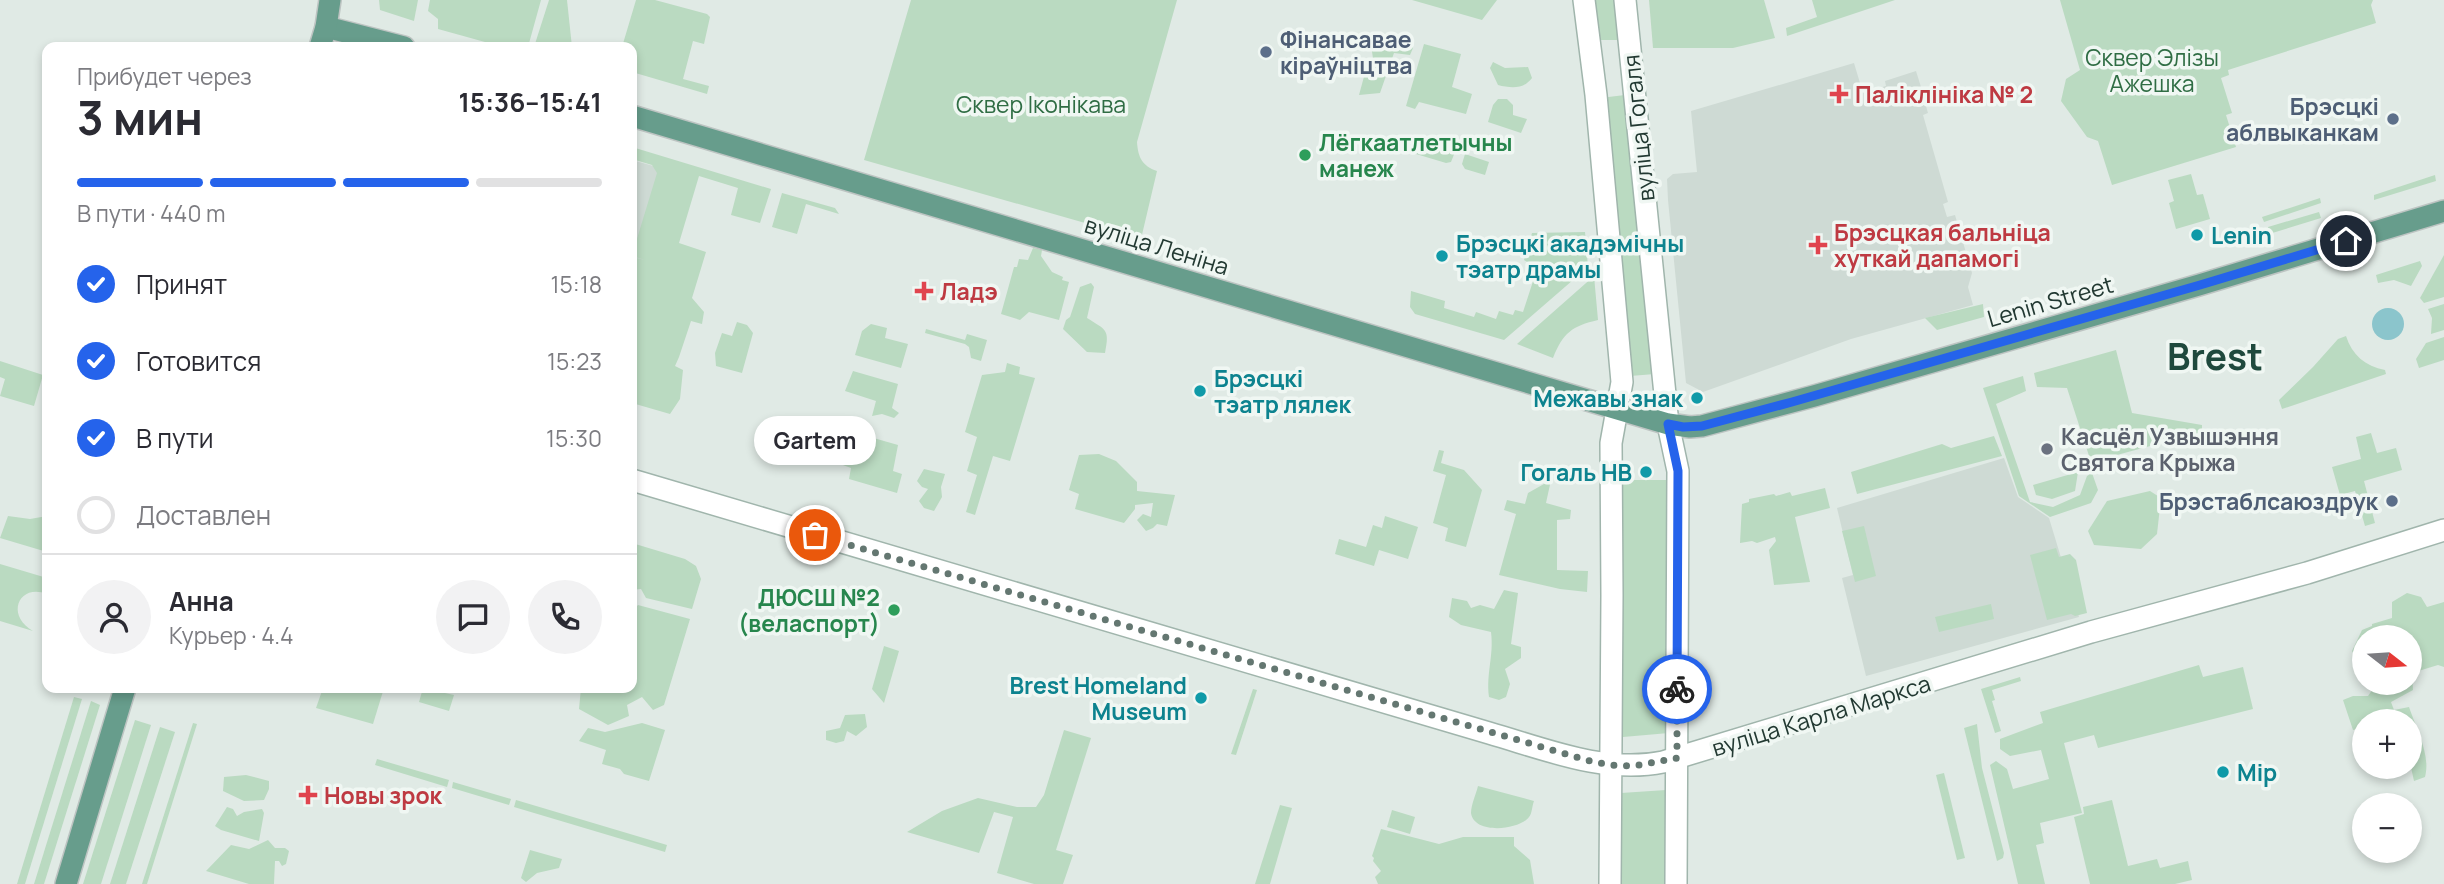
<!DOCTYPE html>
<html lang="ru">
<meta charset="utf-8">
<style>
body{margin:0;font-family:Manrope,sans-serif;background:#f2f2f3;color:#2b2b33;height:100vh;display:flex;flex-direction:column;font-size:26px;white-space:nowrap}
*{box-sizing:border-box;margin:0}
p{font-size:23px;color:#7c7c81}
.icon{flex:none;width:38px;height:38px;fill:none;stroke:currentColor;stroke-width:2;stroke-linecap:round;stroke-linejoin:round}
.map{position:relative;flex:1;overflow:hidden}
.side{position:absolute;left:42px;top:42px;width:595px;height:651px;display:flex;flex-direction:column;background:#fff;border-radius:14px;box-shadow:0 4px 10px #0003}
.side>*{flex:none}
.needle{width:46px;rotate:107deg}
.buttons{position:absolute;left:2352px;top:625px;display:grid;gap:14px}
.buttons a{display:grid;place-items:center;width:70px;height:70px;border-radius:50%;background:#fff;box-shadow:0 4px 10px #0003;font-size:35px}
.pin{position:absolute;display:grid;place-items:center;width:60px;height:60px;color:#fff;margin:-30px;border:4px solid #fff;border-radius:50%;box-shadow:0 2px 7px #0007}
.courier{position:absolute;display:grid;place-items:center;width:70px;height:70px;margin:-35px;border:5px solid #2563eb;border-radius:50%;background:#fff;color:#222;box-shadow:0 2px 9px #0007}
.bubble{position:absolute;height:49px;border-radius:24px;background:#fff;box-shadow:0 4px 10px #0003;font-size:23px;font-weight:700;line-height:49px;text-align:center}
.overview em{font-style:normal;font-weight:700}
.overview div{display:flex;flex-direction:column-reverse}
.overview{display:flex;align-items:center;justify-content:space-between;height:119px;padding:0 35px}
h1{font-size:46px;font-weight:700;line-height:52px}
.bar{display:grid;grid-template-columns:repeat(4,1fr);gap:10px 7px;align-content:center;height:84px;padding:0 35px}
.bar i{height:9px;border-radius:5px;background:#e1e1e2}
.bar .current{background:#2563eb}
.bar p{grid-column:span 4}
.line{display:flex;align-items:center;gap:18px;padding:0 35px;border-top:2px solid #e1e1e2}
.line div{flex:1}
.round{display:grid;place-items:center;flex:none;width:74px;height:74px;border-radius:37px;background:#f2f2f3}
ol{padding:0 35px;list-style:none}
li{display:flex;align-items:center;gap:21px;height:77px}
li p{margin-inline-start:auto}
li .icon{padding:7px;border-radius:50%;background:#2563eb;color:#fff;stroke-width:4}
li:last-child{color:#7c7c81}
li i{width:38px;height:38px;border:4px solid #e1e1e2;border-radius:50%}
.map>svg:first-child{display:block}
.built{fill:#cedad4}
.green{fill:#badac1}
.water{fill:#8bc5cc}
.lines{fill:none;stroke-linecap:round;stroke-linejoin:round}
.secondary-casing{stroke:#a0b5ac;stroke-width:24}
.primary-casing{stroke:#bdc4c2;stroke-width:24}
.secondary{stroke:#fff;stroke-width:21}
.primary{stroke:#679d8c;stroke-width:21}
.done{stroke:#647771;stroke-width:7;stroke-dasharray:0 12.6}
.route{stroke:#2563eb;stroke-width:9}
.service-dot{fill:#5c6f8a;stroke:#f0f7f3;stroke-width:2.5}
.health-dot{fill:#e0444e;stroke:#f0f7f3;stroke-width:2.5}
.leisure-dot{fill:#2e9e5b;stroke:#f0f7f3;stroke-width:2.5}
.culture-dot{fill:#0f9aa8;stroke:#f0f7f3;stroke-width:2.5}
.worship-dot{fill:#6b7280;stroke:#f0f7f3;stroke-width:2.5}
.labels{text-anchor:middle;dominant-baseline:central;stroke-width:7;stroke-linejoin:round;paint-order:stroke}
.service-label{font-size:23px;font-weight:bold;fill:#4e5e75;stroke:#f0f7f3;text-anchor:end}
.park-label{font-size:23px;fill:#2f6d44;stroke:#f0f7f3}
.health-label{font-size:23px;font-weight:bold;fill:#be3a42;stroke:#f0f7f3;text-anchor:start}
.street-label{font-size:23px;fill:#223932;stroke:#f0f7f3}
.leisure-label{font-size:23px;font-weight:bold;fill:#27864d;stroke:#f0f7f3;text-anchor:start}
.culture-label{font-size:23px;font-weight:bold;fill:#0d838f;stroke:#f0f7f3;text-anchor:start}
.worship-label{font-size:23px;font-weight:bold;fill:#5b616d;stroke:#f0f7f3;text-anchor:start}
.town-label{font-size:37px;font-weight:bold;fill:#1f493d;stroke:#f0f7f3}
</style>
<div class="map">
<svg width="2444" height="884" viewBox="0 0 2444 884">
<rect width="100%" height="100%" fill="#e0eae5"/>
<g class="built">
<path d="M1854 63 1863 93 1886 86 1885 81 1916 71 1921 87 1916 88 1920 99H1924L1928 113 1923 115 1948 202 1943 204 1947 217 1955 215 1972 273 1968 287 1973 305 1851 339 1703 392 1686 383 1668 200 1667 179 1673 174 1697 172 1691 111Z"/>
<path d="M632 160 657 167V263L634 342H632Z"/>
<path d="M2004 458 2018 497 2049 518 2079 617 1866 676 1842 578 1853 575 1837 508Z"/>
</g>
<g class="green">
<path d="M379 0H418L414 21 380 10Z"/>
<path d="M430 0H541L528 47H503L438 29V19L428 11Z"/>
<path d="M549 0H567L572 47H534Z"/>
<path d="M636 0H655L707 14 710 17 704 44 693 41 683 79 709 86 707 94 632 72V47H622Z"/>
<path d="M911 0H1177L1137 142C1138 157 1142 166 1157 171L1141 239 864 160Z"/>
<path d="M1412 0H1497L1482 20Z"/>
<path d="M1590 0H1620L1623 40H1593Z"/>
<path d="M1649 0H1764L1775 38 1733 48H1653Z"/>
<path d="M1812 0H1895L1787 36 1786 28 1817 17Z"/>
<path d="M2060 0H2373L2371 5 2376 23 2228 70 2229 75 2221 78 2232 113 2226 115 2236 147 2112 185 2098 141 2087 137 2061 101 2066 79 2080 70Z"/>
<path d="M1386 33 1412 39 1413 48 1410 55 1394 53 1380 93 1359 95 1365 73 1374 65 1371 45Z"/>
<path d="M1424 44 1461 54 1452 87 1472 94 1466 114 1419 102 1415 109 1406 106Z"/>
<path d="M1493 62 1505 68 1528 67 1532 78C1523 90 1510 88 1498 85L1490 68Z"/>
<path d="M1625 95 1655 374 1630 376 1600 98Z"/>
<path d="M1498 99H1507L1513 105V115L1527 119 1521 133 1488 122 1493 105Z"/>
<path d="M1426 142 1455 152 1451 162 1446 163 1416 154 1418 146Z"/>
<path d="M632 147 771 189 760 223 731 215 738 188 699 176 679 243 706 252 692 298 704 312 702 324 691 321 679 357 675 366 683 370 680 399 670 414 632 403V257L645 260 632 256V241L636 242 657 173 652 165 632 159Z"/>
<path d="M1465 154 1489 162 1485 175 1465 169 1462 164Z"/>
<path d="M2191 174 2197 195 2203 194 2210 219 2176 229 2169 203 2174 201 2168 180Z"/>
<path d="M2435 175 2436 181 2374 200V195Z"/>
<path d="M782 193 835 208 839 214 806 204 797 234 772 227Z"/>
<path d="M2320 198 2321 203 2264 222 2262 217Z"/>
<path d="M2319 212 2321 218 2269 234 2268 227Z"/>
<path d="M1585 232 1588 267 1504 340 1415 314 1410 307 1411 291 1445 301 1444 308 1474 317 1476 312 1496 319 1499 311 1513 315 1515 310 1523 312 1536 272 1528 268 1529 263 1524 260 1532 233Z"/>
<path d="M1033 248 1042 250 1041 256 1052 272 1063 277 1062 280 1069 282 1059 320 1029 312 1020 320 1001 314 1014 267H1017L1019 259 1028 260Z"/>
<path d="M2444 255V297L2424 303 2420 298Z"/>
<path d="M2420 261 2422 266 2411 286 2394 280 2378 283 2376 275Z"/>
<path d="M1594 276 1598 320C1572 326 1563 333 1553 358L1517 344Z"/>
<path d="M1091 283 1094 287 1087 318C1106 330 1110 329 1105 353L1087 352 1063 329 1066 320 1070 317 1080 287Z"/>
<path d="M1983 304 1984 317 1937 330 1925 318Z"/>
<path d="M2444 304V330L2431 334 2432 318 2428 309Z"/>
<path d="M737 322 747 325 753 333 742 373 716 366 715 353 722 333 732 336Z"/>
<path d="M871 324 887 328 885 338 908 344 901 368 855 355 862 331Z"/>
<path d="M926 329 965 340 967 334 987 340 981 361 971 358 969 347 965 344 925 333Z"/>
<path d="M2346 336C2352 355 2365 366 2385 370L2386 374 2282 409 2279 400 2313 367 2338 339Z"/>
<path d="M2444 337V360L2419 368 2416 359 2426 343Z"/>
<path d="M2116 350 2132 413 2202 425V432L2091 462 2067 388 2037 387 2034 373Z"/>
<path d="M0 361 43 375 34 406 0 396 5 379 0 377Z"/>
<path d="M1007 363 1020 367 1019 374 1035 378 1010 461 993 456 975 515 966 512 977 475 967 471 977 437 965 432 982 375 1005 372Z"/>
<path d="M853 371 898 384 892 408 899 413 894 418 882 414 872 416 876 401 845 391Z"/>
<path d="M2023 376 2026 391 1996 404 2030 502 2053 507 2080 495 2087 476 2092 473 2098 490 2091 503 2050 517 2019 496 1983 388Z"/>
<path d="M831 433 868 443 870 437 898 445 893 471 902 474 897 493 849 479 851 468 824 458Z"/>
<path d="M2371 433 2377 453 2396 448 2402 470 2364 481 2375 523 2365 526 2355 491 2340 495 2332 467 2361 459 2356 437Z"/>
<path d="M1994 436 2002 456 1857 494 1851 472 1942 444 1951 448Z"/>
<path d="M1439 450 1444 451 1441 463 1464 470 1482 490 1466 547 1445 541 1448 528 1433 523 1446 475 1433 471Z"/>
<path d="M1099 454 1116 461 1137 482V491L1175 495 1167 526 1157 524 1153 528 1146 531 1137 520 1143 514 1151 517 1153 503 1135 505V509L1124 523 1075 509 1079 494 1069 490 1079 455Z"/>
<path d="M924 469 945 474 941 487 942 497 934 511 924 508 919 501 928 489 922 487 917 481Z"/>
<path d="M2078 472 2075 491 2052 499 2036 495 2033 485Z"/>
<path d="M1551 480 1546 503 1571 510 1570 519 1557 520V570L1588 571 1587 592 1560 589 1499 575 1516 514 1504 510 1507 500 1525 504 1528 493Z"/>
<path d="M1622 480H1669V733L1623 737Z"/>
<path d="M1825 488 1830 508 1795 517 1810 582 1774 585 1769 550 1776 541 1775 537 1757 543 1752 541 1740 543 1742 504 1749 502V499L1774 494 1776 496 1790 492 1792 496Z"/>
<path d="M2150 491 2161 498 2157 534 2141 549 2094 545 2088 531 2107 501Z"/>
<path d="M8 516 30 519 47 516V552L0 538Z"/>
<path d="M1385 516 1418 527 1408 559 1379 550 1374 566 1335 554 1339 539 1366 547 1373 525 1382 528Z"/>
<path d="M1864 526 1876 576 1855 582 1842 531Z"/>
<path d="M632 543 685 559 696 566 701 579 692 609 646 598 641 589 632 590Z"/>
<path d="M2056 548 2059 557 2070 554 2076 560 2087 613 2075 616 2071 614 2047 620 2030 555Z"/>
<path d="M0 564 47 578V594C19 583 5 615 33 631L0 621Z"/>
<path d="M1504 590 1518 593 1511 644 1521 647V658L1505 669 1510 684 1506 697 1499 700 1489 697C1486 672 1494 657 1491 632L1461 625 1449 617 1452 598 1467 601 1471 608 1480 605 1494 609Z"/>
<path d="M2407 593 2421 597 2427 607 2444 602V667L2438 665 2412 673 2413 690 2391 702 2394 710 2409 707C2416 728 2431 755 2425 777L2414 781 2410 763V721H2400L2399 719 2389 721H2364V727L2353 730 2343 700 2353 696H2368L2375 686 2369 688V683L2410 682V637H2364V671L2352 651 2362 630 2372 626V624L2392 618V602Z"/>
<path d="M1991 604 1994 619 1939 632 1935 617Z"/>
<path d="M638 605 690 619 664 705 653 710 642 697 627 705 629 716 608 725 579 709 581 688H632V611Z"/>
<path d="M884 646 899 651 884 703 872 689Z"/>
<path d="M2199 665 2203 677 2243 667 2253 709 2098 748 2094 735 2064 743 2082 813 2040 823 2044 843 2036 845 2045 884H2018L1990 765 1996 761 2007 769 2013 789 2049 779 2041 750 2010 756 2000 749V739L2043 723 2040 712Z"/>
<path d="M2020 677 2021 681 1992 690 1995 700 1992 701 2001 731 1995 733 1981 689Z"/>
<path d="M323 688H384L373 724 316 708Z"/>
<path d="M423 688 454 695 449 711 419 702Z"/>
<path d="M1253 689 1257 690 1236 755 1231 754Z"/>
<path d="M74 697 82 699 25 884H17Z"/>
<path d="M91 701 100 705 44 884H34Z"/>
<path d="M865 714 867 727 856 736 847 731 844 741 836 743 826 740V731L840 728 845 715Z"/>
<path d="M135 720 151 725 101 884H83Z"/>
<path d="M193 723 197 724 147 884H142Z"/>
<path d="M642 723 665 730 649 781 624 774 620 769 602 764 606 750 579 741 588 728 605 732Z"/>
<path d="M1977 724 1982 768 2004 853 2003 858 1997 861 1964 728Z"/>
<path d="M160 727 175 732 126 884H110Z"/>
<path d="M1064 730 1091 738 1056 850 1073 855 1063 884H1034L997 873 1013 817 994 812 979 853 907 832 942 811 978 798 1017 807H1036L1044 795Z"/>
<path d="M377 759 449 780 447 787 375 765Z"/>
<path d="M1944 773 1965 858 1957 860 1936 775Z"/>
<path d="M246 775 269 781V789L264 800 244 801 223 791 224 777Z"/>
<path d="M453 782 511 799 509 805 452 788Z"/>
<path d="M1478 786 1534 801C1532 806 1532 814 1529 817 1520 830 1474 835 1471 813 1471 805 1476 794 1478 786Z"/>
<path d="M1666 790V884H1620L1621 793Z"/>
<path d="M516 800 667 845 665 852 514 807Z"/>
<path d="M2112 800 2128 866 2157 859 2160 868 2188 861 2192 880 2175 884H2090L2074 817 2084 814 2083 807Z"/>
<path d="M1280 805 1292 808 1270 884H1255Z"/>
<path d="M227 807 233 809 237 816 244 812 262 809 264 813 259 841 221 830 215 826Z"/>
<path d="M1392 810 1415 817 1410 834 1387 827Z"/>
<path d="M1381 829 1439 844 1463 837H1514V846L1530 860 1534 884H1378L1375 877 1381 871 1373 861 1374 858 1372 856Z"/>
<path d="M268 840 275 848H285L289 851 286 864 282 866 279 861H275L274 884H249L206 871 231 845 249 849Z"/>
<path d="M530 850 562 859 559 868 537 873 526 882 521 878Z"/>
</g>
<circle class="water" cx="2388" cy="324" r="16"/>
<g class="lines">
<g class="secondary-casing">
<g id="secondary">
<path d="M1584 0 1596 95 1622 382 1611 443 1612 595 1610 884"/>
<path d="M1625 0 1668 424 1678 471 1676 884"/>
<path d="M632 480 1489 733C1545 749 1604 774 1663 762L2091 632 2307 573 2444 530"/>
</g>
</g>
<g class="primary-casing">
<g id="primary">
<path d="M326 27 404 47"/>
<path d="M320 47 326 27 330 0"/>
<path d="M632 116 1668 424 1690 427 1702 426 1814 396 2199 285 2444 211"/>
<path d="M66 884 125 688"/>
</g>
</g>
<use href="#secondary" class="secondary"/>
<use href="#primary" class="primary"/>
</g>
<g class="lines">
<path class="done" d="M815 535 1590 761 1610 765 1634 766 1677 758V689"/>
<path class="route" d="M1677 689 1678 471 1668 424 1683 427 1702 426 1792 402 2200 285 2346 241"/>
</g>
<g class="service-dot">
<circle cx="1266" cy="52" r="7"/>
<circle cx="2393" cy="119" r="7"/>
<circle cx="2392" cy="501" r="7"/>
</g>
<g class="health-dot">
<path d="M1835.5 83.5h7v7h7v7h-7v7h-7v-7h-7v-7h7z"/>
<path d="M1814.5 234.5h7v7h7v7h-7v7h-7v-7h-7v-7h7z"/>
<path d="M920.5 280.5h7v7h7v7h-7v7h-7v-7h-7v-7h7z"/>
<path d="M304.5 784.5h7v7h7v7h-7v7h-7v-7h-7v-7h7z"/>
</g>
<g class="leisure-dot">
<circle cx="1305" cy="155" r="7"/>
<circle cx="894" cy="610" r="7"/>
</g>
<g class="culture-dot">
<circle cx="2197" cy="235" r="7"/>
<circle cx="1442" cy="256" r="7"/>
<circle cx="1200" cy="391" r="7"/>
<circle cx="1697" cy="398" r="7"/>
<circle cx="1646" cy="472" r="7"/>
<circle cx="1201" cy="698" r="7"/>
<circle cx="2223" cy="772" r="7"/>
</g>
<circle class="worship-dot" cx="2047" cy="449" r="7"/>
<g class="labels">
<g class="service-label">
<text x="1280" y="39" text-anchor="start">Фінансавае<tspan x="1280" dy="26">кіраўніцтва</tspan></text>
<text x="2379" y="106">Брэсцкі<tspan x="2379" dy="26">аблвыканкам</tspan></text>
<text x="2378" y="501">Брэстаблсаюздрук</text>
</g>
<g class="park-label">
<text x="2152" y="57">Сквер Элізы<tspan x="2152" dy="26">Ажешка</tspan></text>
<text x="1041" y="104">Сквер Іконікава</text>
</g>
<g class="health-label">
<text x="1855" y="94">Паліклініка № 2</text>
<text x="1834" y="232">Брэсцкая бальніца<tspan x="1834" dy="26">хуткай дапамогі</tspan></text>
<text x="940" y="291">Ладэ</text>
<text x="324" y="795">Новы зрок</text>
</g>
<g class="street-label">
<text transform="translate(1638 128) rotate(-96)">вуліца Гогаля</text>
<text transform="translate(1157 245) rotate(17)">вуліца Леніна</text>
<text transform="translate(2050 301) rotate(-16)">Lenin Street</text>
<text transform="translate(1821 715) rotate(-17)">вуліца Карла Маркса</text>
</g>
<g class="leisure-label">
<text x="1319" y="142">Лёгкаатлетычны<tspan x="1319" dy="26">манеж</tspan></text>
<text x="880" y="597" text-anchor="end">ДЮСШ №2<tspan x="880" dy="26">(веласпорт)</tspan></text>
</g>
<g class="culture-label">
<text x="2211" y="235">Lenin</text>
<text x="1456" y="243">Брэсцкі акадэмічны<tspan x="1456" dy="26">тэатр драмы</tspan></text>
<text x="1214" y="378">Брэсцкі<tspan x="1214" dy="26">тэатр лялек</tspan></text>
<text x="1683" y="398" text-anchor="end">Межавы знак</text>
<text x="1632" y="472" text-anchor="end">Гогаль НВ</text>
<text x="1187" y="685" text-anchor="end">Brest Homeland<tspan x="1187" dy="26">Museum</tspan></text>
<text x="2237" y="772">Мір</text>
</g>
<g class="worship-label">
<text x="2061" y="436">Касцёл Узвышэння<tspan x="2061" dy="26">Святога Крыжа</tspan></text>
</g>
<g class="town-label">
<text x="2215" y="356">Brest</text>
</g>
</g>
</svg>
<div class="buttons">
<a><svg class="needle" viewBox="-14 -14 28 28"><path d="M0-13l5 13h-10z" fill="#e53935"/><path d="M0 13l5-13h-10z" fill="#7c7c81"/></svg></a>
<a>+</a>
<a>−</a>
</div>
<div class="pin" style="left:815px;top:535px;background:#ea580c"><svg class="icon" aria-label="bag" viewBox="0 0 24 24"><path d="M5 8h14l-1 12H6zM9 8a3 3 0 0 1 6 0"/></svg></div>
<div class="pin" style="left:2346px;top:241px;background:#1f2937"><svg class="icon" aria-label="home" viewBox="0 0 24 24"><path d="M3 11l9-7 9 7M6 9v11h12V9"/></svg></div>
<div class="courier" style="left:1677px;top:689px"><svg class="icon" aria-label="bike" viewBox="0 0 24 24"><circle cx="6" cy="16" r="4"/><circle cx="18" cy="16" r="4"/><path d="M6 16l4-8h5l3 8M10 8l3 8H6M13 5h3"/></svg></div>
<div class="bubble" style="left:754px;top:416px;width:122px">Gartem</div>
<section class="side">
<div class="overview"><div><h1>3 мин</h1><p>Прибудет через</p></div><em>15:36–15:41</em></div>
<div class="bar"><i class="current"></i><i class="current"></i><i class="current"></i><i></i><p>В пути · 440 m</p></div>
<ol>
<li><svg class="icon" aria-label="check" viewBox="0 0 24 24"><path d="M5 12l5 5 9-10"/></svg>Принят<p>15:18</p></li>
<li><svg class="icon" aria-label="check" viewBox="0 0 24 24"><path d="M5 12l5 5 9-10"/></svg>Готовится<p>15:23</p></li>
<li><svg class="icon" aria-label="check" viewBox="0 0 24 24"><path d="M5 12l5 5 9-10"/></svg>В пути<p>15:30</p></li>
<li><i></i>Доставлен</li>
</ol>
<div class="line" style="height:126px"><a class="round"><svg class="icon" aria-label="person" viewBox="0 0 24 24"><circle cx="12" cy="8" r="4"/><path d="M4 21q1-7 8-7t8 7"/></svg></a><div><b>Анна</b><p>Курьер · 4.4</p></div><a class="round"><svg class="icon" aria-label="chat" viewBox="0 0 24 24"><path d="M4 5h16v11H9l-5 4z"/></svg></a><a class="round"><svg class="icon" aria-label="phone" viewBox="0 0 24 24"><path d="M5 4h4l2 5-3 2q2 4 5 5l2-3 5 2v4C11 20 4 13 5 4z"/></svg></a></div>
</section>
</div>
